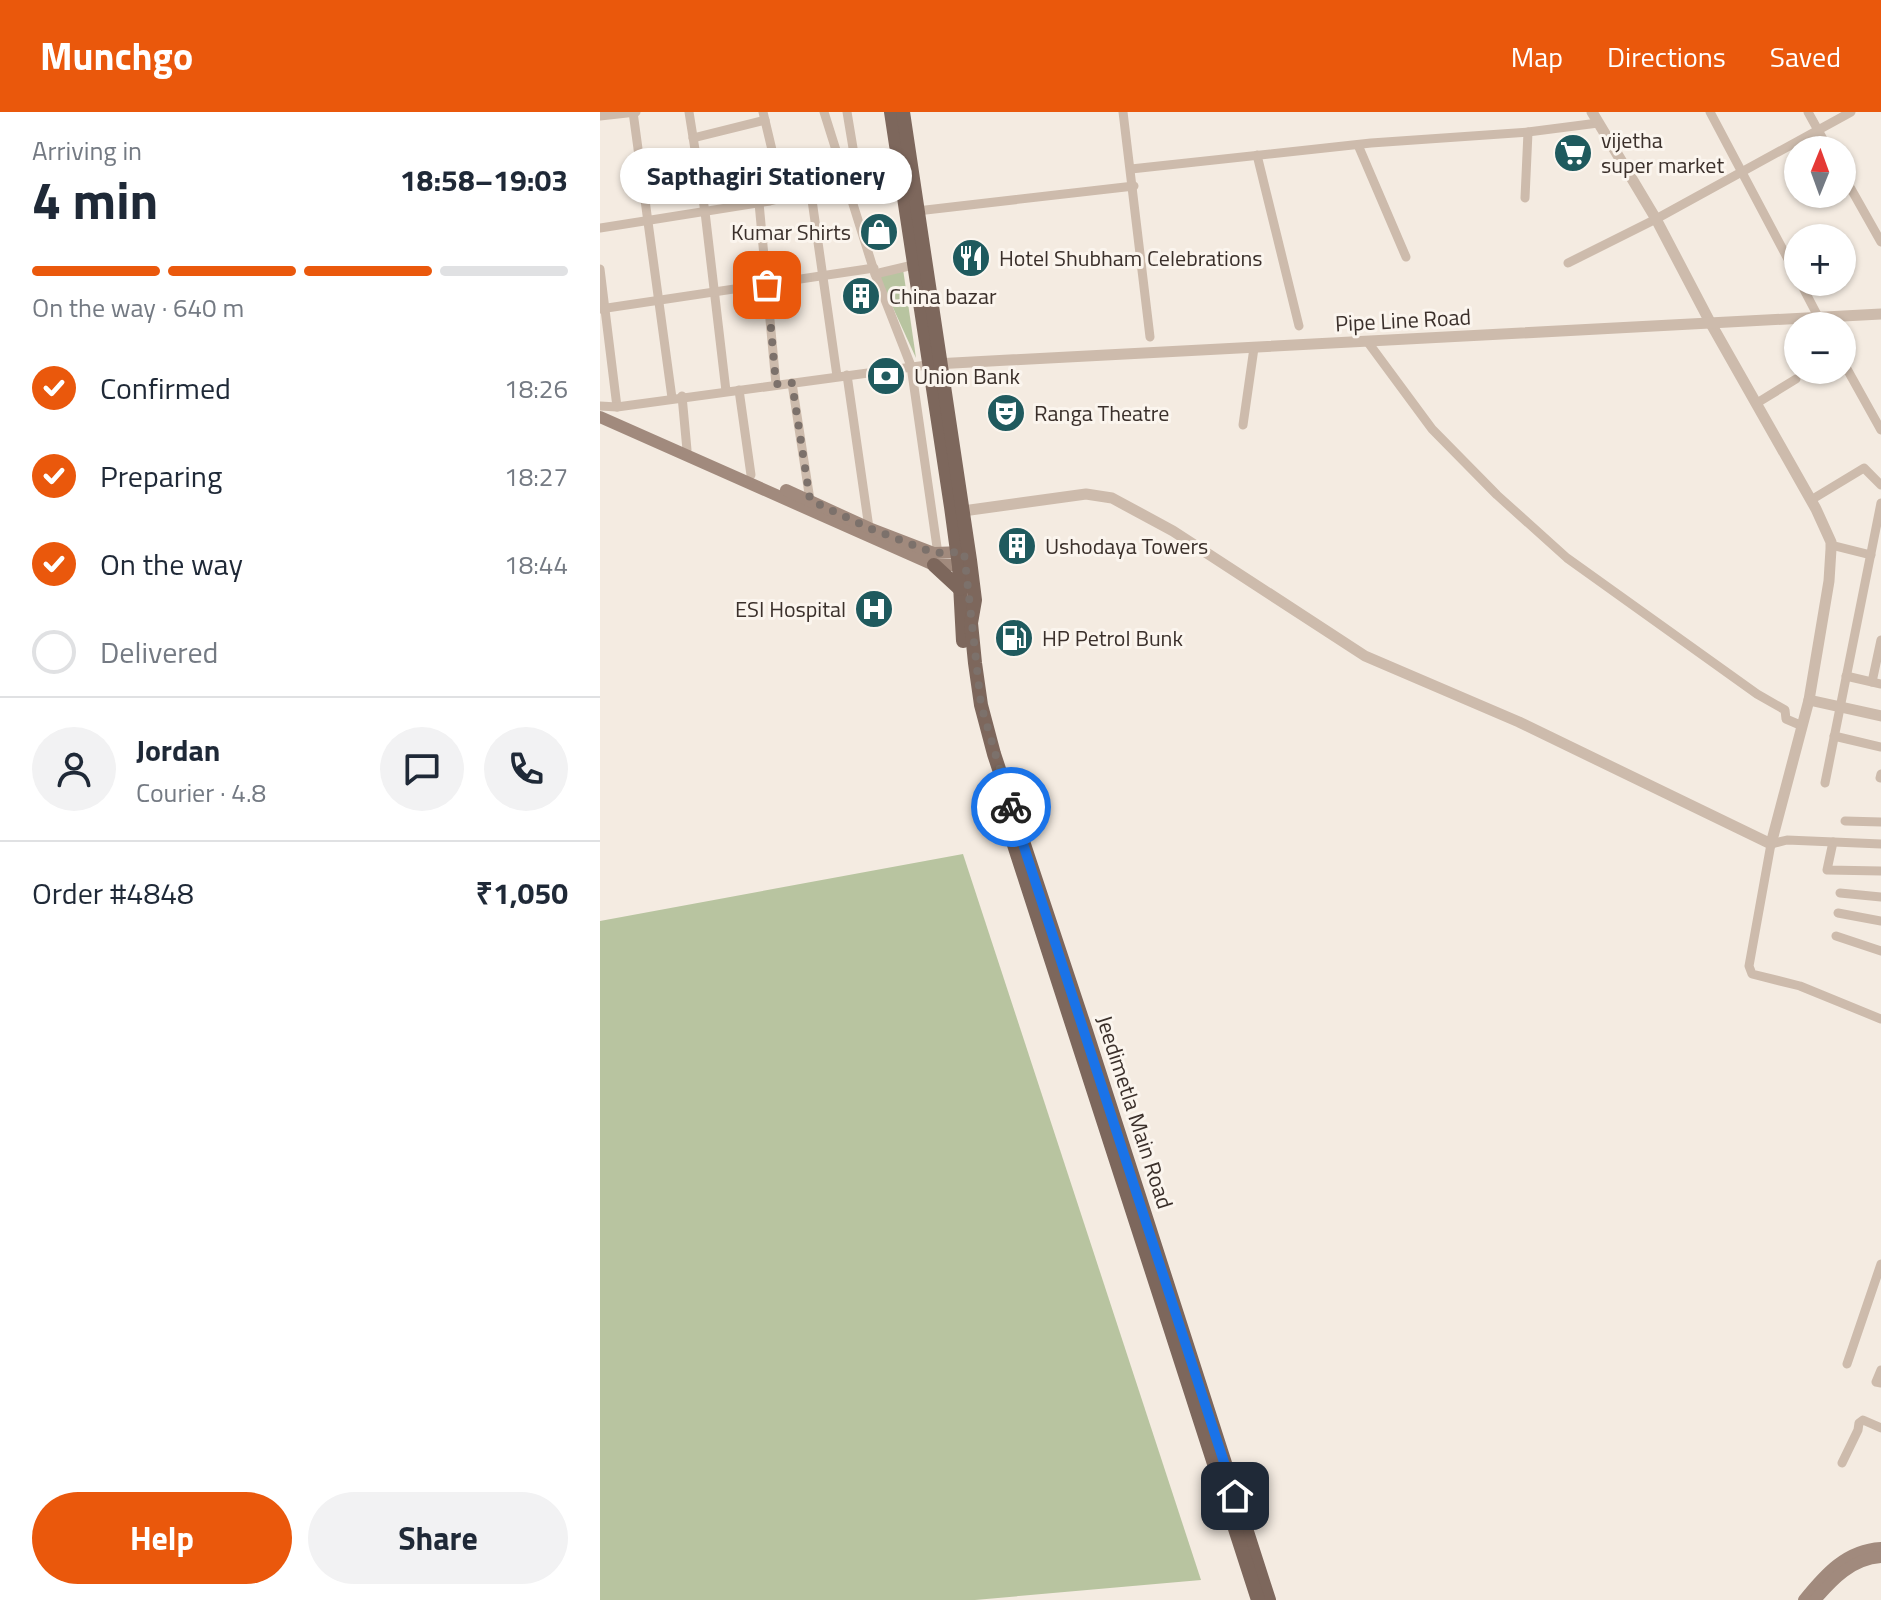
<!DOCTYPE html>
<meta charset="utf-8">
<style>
body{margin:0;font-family:"Titillium Web",sans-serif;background:#f2f2f3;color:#1f2937;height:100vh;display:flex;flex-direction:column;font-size:30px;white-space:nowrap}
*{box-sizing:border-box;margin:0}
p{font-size:26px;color:#747a83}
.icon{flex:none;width:44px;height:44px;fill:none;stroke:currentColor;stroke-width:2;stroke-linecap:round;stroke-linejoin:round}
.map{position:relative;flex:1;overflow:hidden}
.drawer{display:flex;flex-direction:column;background:#fff;width:600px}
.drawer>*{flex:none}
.needle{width:52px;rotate:1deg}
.fabs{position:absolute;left:1184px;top:24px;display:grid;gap:16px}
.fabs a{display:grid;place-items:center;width:72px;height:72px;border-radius:50%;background:#fff;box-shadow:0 2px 6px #0004;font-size:40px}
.pin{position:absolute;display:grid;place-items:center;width:68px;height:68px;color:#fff;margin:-34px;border-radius:16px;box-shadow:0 4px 12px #0006}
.courier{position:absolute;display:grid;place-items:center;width:80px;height:80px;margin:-40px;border:6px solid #1a73e8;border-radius:50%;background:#fff;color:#222;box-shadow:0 2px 10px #0007}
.bubble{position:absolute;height:56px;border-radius:28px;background:#fff;box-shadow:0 2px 6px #0004;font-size:26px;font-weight:700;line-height:56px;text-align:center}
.headline em{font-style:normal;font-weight:700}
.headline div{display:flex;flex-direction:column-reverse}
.headline{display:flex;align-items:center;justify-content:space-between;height:136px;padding:0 32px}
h1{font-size:52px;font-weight:700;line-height:60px}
.bar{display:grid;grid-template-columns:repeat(4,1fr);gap:12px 8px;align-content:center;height:96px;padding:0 32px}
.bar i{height:10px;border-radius:6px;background:#e0e1e3}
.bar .active{background:#ea580c}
.bar p{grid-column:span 4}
.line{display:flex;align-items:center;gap:20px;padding:0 32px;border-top:2px solid #e0e1e3}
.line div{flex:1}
.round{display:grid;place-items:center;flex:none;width:84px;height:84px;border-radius:42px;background:#f2f2f3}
ol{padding:0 32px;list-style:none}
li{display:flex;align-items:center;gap:24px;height:88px}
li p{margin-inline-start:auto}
li .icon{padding:8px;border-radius:50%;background:#ea580c;color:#fff;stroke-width:4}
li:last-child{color:#747a83}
li i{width:44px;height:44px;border:4px solid #e0e1e3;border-radius:50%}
.primary-button{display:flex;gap:16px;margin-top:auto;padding:16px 32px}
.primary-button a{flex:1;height:92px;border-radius:48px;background:#ea580c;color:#fff;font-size:32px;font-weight:700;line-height:92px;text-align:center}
.primary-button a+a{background:#f2f2f3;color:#1f2937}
header{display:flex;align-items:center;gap:48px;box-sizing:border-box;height:112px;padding:0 40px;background:#ea580c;color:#fff}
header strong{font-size:38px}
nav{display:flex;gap:44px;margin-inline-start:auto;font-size:28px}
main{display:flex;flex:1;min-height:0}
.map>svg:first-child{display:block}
.green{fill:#b8c4a0}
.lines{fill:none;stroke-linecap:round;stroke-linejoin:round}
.minor{stroke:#cdbbac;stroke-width:9}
.tertiary{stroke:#cdbbac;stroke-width:11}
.secondary{stroke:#a18a7d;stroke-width:12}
.primary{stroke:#7d675c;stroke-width:14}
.done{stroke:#7c716b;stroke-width:8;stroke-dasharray:0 14.4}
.route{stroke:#1a73e8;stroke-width:10}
.labels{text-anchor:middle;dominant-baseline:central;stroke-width:6;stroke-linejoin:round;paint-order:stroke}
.poi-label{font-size:22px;fill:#3b302b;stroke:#fbf5ee;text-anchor:start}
.street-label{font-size:22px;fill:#3b302b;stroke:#fbf5ee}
</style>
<header>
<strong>Munchgo</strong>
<nav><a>Map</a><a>Directions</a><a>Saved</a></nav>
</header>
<main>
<section class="drawer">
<div class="headline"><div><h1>4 min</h1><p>Arriving in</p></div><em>18:58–19:03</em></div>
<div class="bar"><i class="active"></i><i class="active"></i><i class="active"></i><i></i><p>On the way · 640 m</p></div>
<ol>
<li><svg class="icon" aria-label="check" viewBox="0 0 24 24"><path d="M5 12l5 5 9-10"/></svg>Confirmed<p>18:26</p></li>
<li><svg class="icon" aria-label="check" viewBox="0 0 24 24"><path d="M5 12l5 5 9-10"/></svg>Preparing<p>18:27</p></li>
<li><svg class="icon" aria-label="check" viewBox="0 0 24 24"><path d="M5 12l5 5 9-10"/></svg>On the way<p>18:44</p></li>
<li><i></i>Delivered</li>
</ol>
<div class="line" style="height:144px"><a class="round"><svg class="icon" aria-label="person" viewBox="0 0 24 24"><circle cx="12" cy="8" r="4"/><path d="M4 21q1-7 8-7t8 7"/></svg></a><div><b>Jordan</b><p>Courier · 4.8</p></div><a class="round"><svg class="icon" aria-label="chat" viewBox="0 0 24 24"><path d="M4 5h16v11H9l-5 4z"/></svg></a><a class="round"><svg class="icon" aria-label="phone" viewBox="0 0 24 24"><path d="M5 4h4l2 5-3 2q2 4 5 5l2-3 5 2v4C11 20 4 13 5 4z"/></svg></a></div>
<div class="line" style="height:104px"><div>Order #4848</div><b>₹1,050</b></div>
<div class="primary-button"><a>Help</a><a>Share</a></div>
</section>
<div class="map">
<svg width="1281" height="1488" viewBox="0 0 1281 1488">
<rect width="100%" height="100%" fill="#f4ebe1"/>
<g class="green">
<path d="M303 157 316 246 278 163Z"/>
<path d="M363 742 601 1468 375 1488H0V809Z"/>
</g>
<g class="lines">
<g class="minor">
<path d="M33 0 72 286"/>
<path d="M89 0 105 100 126 279"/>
<path d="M163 0 182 80"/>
<path d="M224 0 275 162 311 254 338 442"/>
<path d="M247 0 256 54"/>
<path d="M523 0 550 225"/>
<path d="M1110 0 1198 166"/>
<path d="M1208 0 1229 38"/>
<path d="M0 4 36 0"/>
<path d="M93 26 165 8"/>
<path d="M758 33 806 145"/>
<path d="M657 43 699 214"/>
<path d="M531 57 771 31 928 20 998 11"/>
<path d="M244 58 297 44"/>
<path d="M1242 61 1281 130"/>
<path d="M99 63 172 41"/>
<path d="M210 74 237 264"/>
<path d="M925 86 928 20"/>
<path d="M159 91 176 272"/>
<path d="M317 99 534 74"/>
<path d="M0 116 170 89 178 87 182 80 246 66"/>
<path d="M968 151 1056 107 1251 0"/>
<path d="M0 157 17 295"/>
<path d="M275 162 313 153"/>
<path d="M1200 170 1223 214"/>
<path d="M0 197 274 156"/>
<path d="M767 229 832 317 897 383 967 446 1157 582 1185 598 1186 607 1200 613"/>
<path d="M1242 248 1281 318"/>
<path d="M247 263 269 416"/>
<path d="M192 271 210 388"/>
<path d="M139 278 151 363"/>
<path d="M82 284 87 338"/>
<path d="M1157 291 1196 267"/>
<path d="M0 294 17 295 327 253"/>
<path d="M643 313 654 236"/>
<path d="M1211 388 1264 356 1281 373"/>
<path d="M1231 433 1271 443"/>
<path d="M1246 564 1281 572"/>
<path d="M1272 570 1281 528"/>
<path d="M1234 624 1281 635"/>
<path d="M1280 666 1281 662"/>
<path d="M1225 671 1281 391"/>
<path d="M1245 709 1281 710"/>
<path d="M1233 730 1227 758 1281 759"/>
<path d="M1281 732 1187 728 1171 732 1149 854 1152 862 1200 874 1281 907"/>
<path d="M1240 781 1281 785"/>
<path d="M1238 801 1281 809"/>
<path d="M1236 824 1281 839"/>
<path d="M1247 1252 1281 1152"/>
<path d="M1281 1258 1276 1270 1281 1271"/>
<path d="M1242 1351 1258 1318 1259 1311 1263 1308 1281 1316"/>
</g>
<g class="tertiary">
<path d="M992 0 1056 107 1110 210 1216 397 1231 430V437L1229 469 1209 588"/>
<path d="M335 252 1281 202"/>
<path d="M363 399 486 382 512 386 573 419 765 544 919 610 1171 732 1209 588 1281 604"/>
</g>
<g class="secondary">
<path d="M0 305 334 453H365"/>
<path d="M186 378 269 416 334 441 364 440"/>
<path d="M1204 1488C1225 1462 1246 1438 1281 1436"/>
<path d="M1215 1488C1233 1467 1252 1447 1281 1445"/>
</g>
<g class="primary">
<path d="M291 0 351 395 359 454 363 529"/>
<path d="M303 0 370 448 375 488 371 511 375 551 381 593 394 642 486 919 669 1488"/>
<path d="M334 453 360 477"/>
<path d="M395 674 658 1488"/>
</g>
</g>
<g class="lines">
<path class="done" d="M167 173 176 272 192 271 210 388 269 416 334 441 364 440 381 593 411 695"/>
<path class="route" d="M411 695 635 1384"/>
</g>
<defs>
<g id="supermarket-disc" transform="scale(2)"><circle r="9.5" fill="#1f5a5e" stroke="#fbf5ee"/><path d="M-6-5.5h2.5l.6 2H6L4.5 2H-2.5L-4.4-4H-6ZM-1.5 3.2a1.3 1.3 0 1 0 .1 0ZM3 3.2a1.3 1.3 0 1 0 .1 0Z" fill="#fff"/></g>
<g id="shop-disc" transform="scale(2)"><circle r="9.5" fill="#1f5a5e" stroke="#fbf5ee"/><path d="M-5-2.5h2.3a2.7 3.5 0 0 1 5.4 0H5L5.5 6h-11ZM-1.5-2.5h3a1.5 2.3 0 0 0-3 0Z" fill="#fff"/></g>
<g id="restaurant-disc" transform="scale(2)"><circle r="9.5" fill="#1f5a5e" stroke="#fbf5ee"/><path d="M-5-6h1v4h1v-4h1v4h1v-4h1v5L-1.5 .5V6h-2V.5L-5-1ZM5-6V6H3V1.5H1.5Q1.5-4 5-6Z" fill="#fff"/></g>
<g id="building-disc" transform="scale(2)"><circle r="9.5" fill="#1f5a5e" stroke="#fbf5ee"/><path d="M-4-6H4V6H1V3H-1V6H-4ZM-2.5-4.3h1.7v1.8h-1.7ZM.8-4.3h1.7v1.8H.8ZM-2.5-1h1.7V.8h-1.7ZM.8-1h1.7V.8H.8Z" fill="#fff"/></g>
<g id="bank-disc" transform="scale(2)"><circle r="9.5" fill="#1f5a5e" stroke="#fbf5ee"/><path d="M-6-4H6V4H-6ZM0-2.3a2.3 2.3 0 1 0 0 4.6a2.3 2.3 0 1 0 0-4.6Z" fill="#fff"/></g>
<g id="theatre-disc" transform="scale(2)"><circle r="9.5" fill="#1f5a5e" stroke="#fbf5ee"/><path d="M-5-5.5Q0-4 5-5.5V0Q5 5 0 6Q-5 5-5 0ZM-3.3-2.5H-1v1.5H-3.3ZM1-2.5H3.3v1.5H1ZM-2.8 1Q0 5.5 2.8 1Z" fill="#fff"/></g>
<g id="hospital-disc" transform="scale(2)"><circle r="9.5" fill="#1f5a5e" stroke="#fbf5ee"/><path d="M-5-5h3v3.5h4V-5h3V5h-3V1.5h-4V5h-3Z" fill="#fff"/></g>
<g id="fuel-disc" transform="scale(2)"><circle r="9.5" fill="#1f5a5e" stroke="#fbf5ee"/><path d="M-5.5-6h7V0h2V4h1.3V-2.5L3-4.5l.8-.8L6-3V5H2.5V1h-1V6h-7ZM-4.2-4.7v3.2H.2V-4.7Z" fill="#fff"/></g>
</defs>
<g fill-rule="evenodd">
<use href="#supermarket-disc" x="973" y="41"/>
<use href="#shop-disc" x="279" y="120"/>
<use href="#restaurant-disc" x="371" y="146"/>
<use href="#building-disc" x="261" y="184"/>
<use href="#bank-disc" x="286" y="264"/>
<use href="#theatre-disc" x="406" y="301"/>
<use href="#building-disc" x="417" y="434"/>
<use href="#hospital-disc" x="274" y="497"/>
<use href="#fuel-disc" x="414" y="526"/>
</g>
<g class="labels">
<g class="poi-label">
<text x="1001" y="28">vijetha<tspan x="1001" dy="25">super market</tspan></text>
<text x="251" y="120" text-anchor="end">Kumar Shirts</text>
<text x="399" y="146">Hotel Shubham Celebrations</text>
<text x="289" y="184">China bazar</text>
<text x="314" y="264">Union Bank</text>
<text x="434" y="301">Ranga Theatre</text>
<text x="445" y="434">Ushodaya Towers</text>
<text x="246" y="497" text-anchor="end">ESI Hospital</text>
<text x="442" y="526">HP Petrol Bunk</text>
</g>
<g class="street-label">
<text transform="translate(803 208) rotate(-3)">Pipe Line Road</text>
<text transform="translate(535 1000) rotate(72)">Jeedimetla Main Road</text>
</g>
</g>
</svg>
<div class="fabs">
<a><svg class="needle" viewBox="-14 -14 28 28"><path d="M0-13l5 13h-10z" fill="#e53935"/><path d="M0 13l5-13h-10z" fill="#747a83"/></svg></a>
<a>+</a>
<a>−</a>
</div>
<div class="pin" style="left:167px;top:173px;background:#ea580c"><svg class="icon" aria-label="bag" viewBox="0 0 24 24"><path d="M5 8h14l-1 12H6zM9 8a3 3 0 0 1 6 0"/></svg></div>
<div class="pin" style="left:635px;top:1384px;background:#1f2937"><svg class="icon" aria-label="home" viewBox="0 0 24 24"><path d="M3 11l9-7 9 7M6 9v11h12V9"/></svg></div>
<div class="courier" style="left:411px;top:695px"><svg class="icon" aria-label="bike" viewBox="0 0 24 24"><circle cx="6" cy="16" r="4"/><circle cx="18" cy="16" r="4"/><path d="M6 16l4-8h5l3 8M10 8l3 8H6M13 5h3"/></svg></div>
<div class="bubble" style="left:20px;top:36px;width:292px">Sapthagiri Stationery</div>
</div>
</main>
